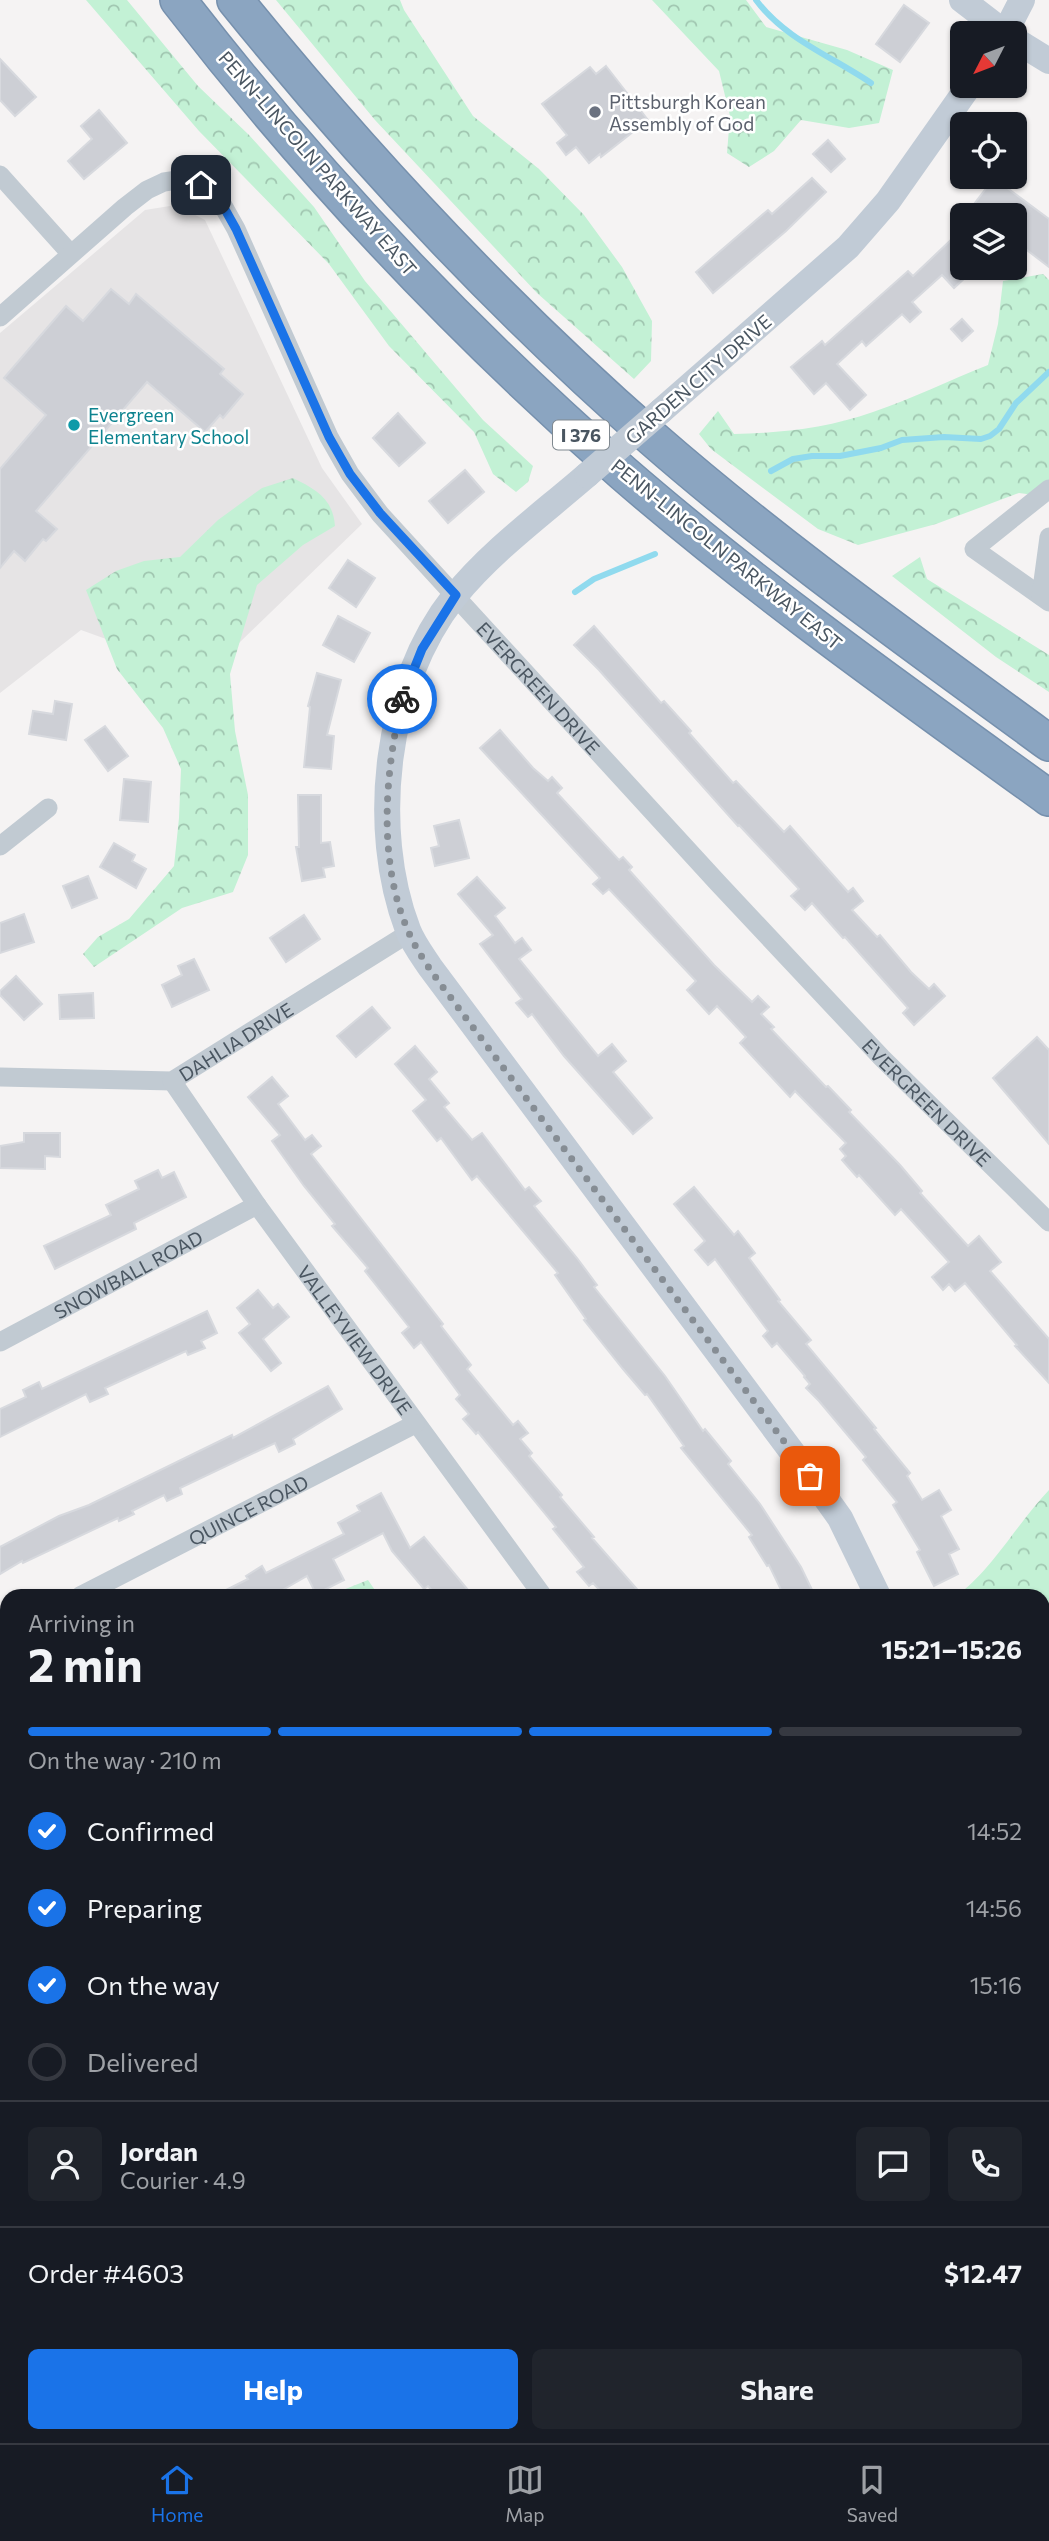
<!DOCTYPE html>
<meta charset="utf-8">
<style>
body{margin:0;font-family:Commissioner,sans-serif;background:#20242c;color:#f1f3f6;height:100vh;display:flex;flex-direction:column;font-size:26px;white-space:nowrap}
*{box-sizing:border-box;margin:0}
p{font-size:23px;color:#9ea1a6}
.icon{flex:none;width:38px;height:38px;fill:none;stroke:currentColor;stroke-width:2;stroke-linecap:round;stroke-linejoin:round}
.map{position:relative;flex:1;overflow:hidden}
.panel{position:absolute;left:0px;top:1589px;width:1050px;height:854px;display:flex;flex-direction:column;background:#171b24;border-radius:21px 21px 0 0;box-shadow:0 2px 5px #0004}
.panel>*{flex:none}
.needle{width:46px;rotate:228deg}
.buttons{position:absolute;left:950px;top:21px;display:grid;gap:14px}
.buttons a{display:grid;place-items:center;width:77px;height:77px;border-radius:10px;background:#171b24;box-shadow:0 2px 5px #0004;font-size:35px}
.pin{position:absolute;display:grid;place-items:center;width:60px;height:60px;color:#fff;margin:-30px;border-radius:14px;box-shadow:0 4px 10px #0006}
.courier{position:absolute;display:grid;place-items:center;width:70px;height:70px;margin:-35px;border:5px solid #1a73e8;border-radius:50%;background:#fff;color:#222;box-shadow:0 2px 9px #0007}
.headline em{font-style:normal;font-weight:700}
.headline div{display:flex;flex-direction:column-reverse}
.headline{display:flex;align-items:center;justify-content:space-between;height:119px;padding:0 28px}
h1{font-size:46px;font-weight:700;line-height:52px}
.bar{display:grid;grid-template-columns:repeat(4,1fr);gap:10px 7px;align-content:center;height:84px;padding:0 28px}
.bar i{height:9px;border-radius:5px;background:#363941}
.bar .selected{background:#1a73e8}
.bar p{grid-column:span 4}
.line{display:flex;align-items:center;gap:18px;padding:0 28px;border-top:2px solid #363941}
.line div{flex:1}
.round{display:grid;place-items:center;flex:none;width:74px;height:74px;border-radius:10px;background:#20242c}
ol{padding:0 28px;list-style:none}
li{display:flex;align-items:center;gap:21px;height:77px}
li p{margin-inline-start:auto}
li .icon{padding:7px;border-radius:50%;background:#1a73e8;color:#fff;stroke-width:4}
li:last-child{color:#9ea1a6}
li i{width:38px;height:38px;border:4px solid #363941;border-radius:50%}
.cta{display:flex;gap:14px;margin-top:auto;padding:14px 28px}
.cta a{flex:1;height:80px;border-radius:10px;background:#1a73e8;color:#fff;font-size:28px;font-weight:700;line-height:80px;text-align:center}
.cta a+a{background:#20242c;color:#f1f3f6}
.tabs{display:flex;justify-content:space-around;align-items:center;height:98px;border-top:2px solid #363941;background:#171b24;font-size:19px;color:#9ea1a6}
.tabs a{display:grid;justify-items:center;gap:4px}
.tabs .selected{color:#1a73e8}
.map>svg:first-child{display:block}
.education{fill:#e6e4e5}
.forest{fill:url(#forest-crowns)}
.lines{fill:none;stroke-linecap:round;stroke-linejoin:round}
.stream{stroke:#90daee;stroke-width:6}
.building{fill:#cdcfd5;stroke:#d7d9de;stroke-width:2}
.highway-casing{stroke:#7690ad;stroke-width:38}
.street{stroke:#c1cad2;stroke-width:19}
.secondary{stroke:#c1cbd6;stroke-width:26}
.highway{stroke:#8ba5c1;stroke-width:35}
.secondary-bridge{stroke:#c1cbd6;stroke-width:26}
.done{stroke:#868d94;stroke-width:7;stroke-dasharray:0 12.6}
.route{stroke:#1a73e8;stroke-width:9}
.worship-dot{fill:#6b7280;stroke:#fff;stroke-width:2.5}
.culture-dot{fill:#0f9aa8;stroke:#fff;stroke-width:2.5}
.labels{text-anchor:middle;dominant-baseline:central;stroke-width:5;stroke-linejoin:round;paint-order:stroke}
.shield{fill:#fff;stroke:#808990;stroke-width:2}
.shield-label{font-size:18px;font-weight:bold;fill:#4a5661}
.worship-label{font-size:19px;fill:#5b616d;stroke:#fff;text-anchor:start}
.street-label{font-size:19px;fill:#4a5661;stroke:#fff}
.culture-label{font-size:19px;fill:#0d838f;stroke:#fff;text-anchor:start}
</style>
<div class="map">
<svg width="1049" height="2443" viewBox="0 0 1049 2443">
<defs>
<pattern id="forest-crowns" width="20" height="18" patternUnits="userSpaceOnUse" patternTransform="scale(1.75)"><rect width="20" height="18" fill="#c3f1d5"/><path d="M2 6a3 3 0 1 1 6 0M12 15a3 3 0 1 1 6 0" fill="none" stroke="#a0c6b0"/></pattern>
</defs>
<rect width="100%" height="100%" fill="#f5f3f3"/>
<path class="education" d="M176 205 205 220 322 468 362 524 206 675 81 630 0 693V333L145 210Z"/>
<g class="forest">
<path d="M86 0H127L198 86 249 135 314 207 365 281 483 420 533 466 528 482 516 492 493 474 474 432 389 346 329 264 199 131Z"/>
<path d="M276 0H400L404 10 473 116 539 169 584 215 622 267 652 321 651 361 634 379 537 293 375 120Z"/>
<path d="M652 0H746L766 27 847 50 893 70 879 123 849 128 801 120 774 151 749 167 727 153 730 116 719 71Z"/>
<path d="M1043 274 1049 280V497L1019 493 936 524 858 545 818 529 711 449 699 434 718 411 734 434C781 433 828 428 873 412 912 399 950 380 988 365L998 324 1003 281Z"/>
<path d="M293 478C315 489 333 498 335 526L303 545 257 585 230 674 235 731 248 795V855L233 892 182 908 94 967 83 954 98 937 129 919 174 866 179 818 181 769 163 728 117 669 86 590 116 571 144 561 180 557 218 520 262 488Z"/>
<path d="M920 557 927 579 1049 655V692L996 657 892 576Z"/>
<path d="M1049 1490V1613L1043 1620V1596H956C990 1573 1019 1521 1049 1490Z"/>
<path d="M368 1580 379 1596H335L338 1592Z"/>
<path d="M0 2026 7 2032V2114L0 2109Z"/>
<path d="M95 2436H403L401 2443H85Z"/>
<path d="M853 2436H905L895 2443H844Z"/>
</g>
<g class="lines">
<g class="stream">
<path d="M756 0C785 39 831 56 871 83"/>
<path d="M771 471 793 459 812 456H840L881 448 902 440 944 437 981 439 990 436 999 429 1016 403 1049 372"/>
<path d="M575 592 594 579 655 554"/>
</g>
</g>
<g class="building">
<path d="M904 5 929 23 900 62 876 44Z"/>
<path d="M0 59 36 97 15 116 0 100Z"/>
<path d="M606 66 648 120 601 157 600 154 589 163 576 147 566 155 557 143 567 135 542 104 590 67 596 74Z"/>
<path d="M99 110 127 143 84 179 68 161 92 139 81 126Z"/>
<path d="M828 140 845 159 831 172 813 154Z"/>
<path d="M812 178 826 192 786 231 713 293 696 272 768 210 772 214Z"/>
<path d="M994 178 1049 219V267L1015 241V215H980L971 208Z"/>
<path d="M954 237 962 246V272L967 276 954 288 942 275 912 302 921 312 910 322 902 314 866 346 862 341 837 364 866 395 850 410 826 383 814 394 791 367 822 341 825 345 908 271 913 276Z"/>
<path d="M111 289 129 304 136 294 224 369 220 374 243 394 223 418 220 415 205 432 147 382 36 511 57 529 46 541 43 539 25 561 14 551 0 568V469L46 415 4 378 66 306 83 321Z"/>
<path d="M962 319 973 331 962 341 951 329Z"/>
<path d="M398 413 425 443 399 466 373 438Z"/>
<path d="M465 470 484 492 448 523 429 501Z"/>
<path d="M348 560 375 578 356 607 329 588Z"/>
<path d="M338 616 370 633 354 662 323 645Z"/>
<path d="M594 626 661 703 664 701 691 731 689 733 733 783 736 781 784 832 790 826 848 892 853 888 863 901 852 910 877 937 880 935 911 972 929 989 934 984 945 996 914 1025 903 1013 908 1008 845 937 843 938 812 903 805 910 791 896 799 889 739 825 738 826 599 670 574 645Z"/>
<path d="M317 673 341 680 327 735 334 736 331 769 304 767 310 707 308 706Z"/>
<path d="M55 701 72 704 66 740 29 734 33 711 53 714Z"/>
<path d="M105 726 128 756 108 771 85 740Z"/>
<path d="M500 730 533 768 548 781 552 777 562 788 557 793 619 860 623 857 632 867 629 870 714 965 752 1002 758 996 769 1007 761 1014 774 1027 771 1029 826 1087 828 1086 851 1110 849 1112 900 1165 922 1191 920 1193 968 1246 979 1236 1001 1262 990 1271 1049 1339V1383L1015 1346 1017 1345 965 1283 955 1291 949 1284 943 1290 932 1277 949 1262 901 1209 895 1215 859 1175 857 1177 842 1160 846 1156 840 1149 846 1143 795 1091 790 1097 740 1043 746 1037 717 1006 709 1014 687 990 696 981 609 889 603 894 593 884 600 878 480 748Z"/>
<path d="M124 779 151 782 148 822 120 820Z"/>
<path d="M298 795H321V843L330 842 334 866 323 868 325 877 302 881 296 847H299Z"/>
<path d="M459 820 469 858 435 866 431 848 439 846 434 826Z"/>
<path d="M114 843 135 855 132 861 146 869 136 888 100 867Z"/>
<path d="M88 876 97 898 72 908 63 886Z"/>
<path d="M477 877 505 908 495 916 515 943 522 938 531 950 519 959 598 1056 612 1044 626 1061 613 1072 652 1118 633 1134 564 1056 532 1014 528 1017 516 1003 522 999 480 944 493 935 458 894Z"/>
<path d="M24 914 34 942 0 953V923Z"/>
<path d="M304 915 320 939 286 962 270 938Z"/>
<path d="M194 959 209 990 172 1007 162 985 182 975 178 966Z"/>
<path d="M16 976 42 1004 24 1020 0 995V991Z"/>
<path d="M93 993 94 1018 60 1019 59 995Z"/>
<path d="M372 1007 390 1028 356 1057 337 1036Z"/>
<path d="M1037 1037 1049 1050V1144L993 1078Z"/>
<path d="M415 1046 437 1072 429 1079 449 1103 444 1107 472 1140 482 1133 525 1190 529 1187 541 1201 534 1206 577 1258 597 1285 594 1287 665 1376 703 1431 705 1429 731 1461 728 1464 760 1504 801 1567 815 1596H784L769 1565 767 1566 749 1537 752 1535 681 1448 684 1446 647 1394 645 1395 623 1369 584 1320 586 1319 555 1275 558 1273 477 1176 472 1180 441 1138 437 1141 413 1111 426 1100 395 1064Z"/>
<path d="M272 1077 288 1096 278 1104 305 1140 312 1135 321 1146 311 1154 443 1324 441 1326 471 1365 467 1369 513 1425 518 1421 528 1433 520 1439 532 1453 529 1456 562 1495 560 1497 594 1537 592 1538 643 1596H605L593 1583 589 1586 577 1572 584 1567 553 1529 556 1527 478 1432 476 1434 463 1419 469 1414 456 1399 460 1395 421 1342 414 1348 402 1333 409 1327 365 1271 368 1268 332 1226 335 1224 304 1186 272 1141 280 1135 248 1097Z"/>
<path d="M24 1133H60V1157L45 1156V1169L0 1168V1146L24 1142Z"/>
<path d="M158 1170 162 1178 174 1172 186 1197 134 1223 136 1229 55 1269 44 1246 111 1215 106 1205 139 1189 135 1181Z"/>
<path d="M694 1187 734 1235 738 1231 755 1253 749 1258 780 1300 778 1301 811 1340 806 1344 876 1428 874 1429 910 1473 907 1476 922 1500 939 1490 951 1510 941 1516 959 1549 949 1554 958 1574 934 1586 917 1552 920 1550 893 1505 897 1502 863 1460 866 1457 819 1401 806 1388 810 1384 804 1377 805 1376 777 1343 772 1347 763 1336 768 1331 715 1259 708 1265 695 1250 705 1241 674 1204Z"/>
<path d="M258 1290 273 1308 278 1304 289 1317 263 1339 281 1363 271 1371 239 1333 250 1324 237 1308Z"/>
<path d="M207 1311 217 1333 201 1341 205 1348 188 1355 186 1351 105 1388 108 1394 90 1402 86 1394 0 1437V1409L26 1397 23 1390 39 1382 42 1389Z"/>
<path d="M328 1386 342 1409 293 1439 295 1444 279 1452 275 1443 260 1450 180 1488 182 1494 167 1501 164 1495 132 1511 134 1514 119 1521 118 1518 23 1563 22 1561 0 1574V1547L59 1516 89 1505 232 1435 233 1438Z"/>
<path d="M381 1493 410 1548 424 1537 473 1596H437L428 1586 424 1589 392 1551 383 1533 333 1559 344 1580 316 1594 307 1576 272 1596H214L248 1579 246 1576 262 1566 266 1573 344 1534 338 1523 360 1511 357 1506Z"/>
</g>
<g class="lines">
<g class="highway-casing">
<g id="highway">
<path d="M178 0C310 171 460 330 623 473 758 590 904 693 1049 798"/>
<path d="M235 0C362 157 500 305 652 438 778 548 914 644 1049 743"/>
</g>
</g>
<g class="street">
<path d="M0 175 70 253"/>
<path id="s1" d="M0 317 125 207 147 190 164 182 184 179 201 185 222 204 236 229 329 437 350 474 380 514 717 882 882 1058 1049 1222"/>
<path d="M1049 489 974 549 1049 602"/>
<path d="M1041 596 1049 537"/>
<path d="M0 846 48 808"/>
<path id="s2" d="M0 1077 172 1081 409 933"/>
<path id="s3" d="M172 1081 257 1205 543 1596"/>
<path id="s4" d="M0 1342 257 1205"/>
<path id="s5" d="M80 1596 415 1424"/>
<path d="M0 1637 7 1633"/>
<path d="M0 1708 7 1718"/>
<path d="M1043 1787 1049 1782"/>
<path d="M1043 2149 1049 2143"/>
<path d="M661 2443 671 2436"/>
</g>
<g class="secondary">
<path d="M962 0 1005 33"/>
<path d="M1005 33 1022 0"/>
<path d="M1015 40 1049 61"/>
<path d="M661 411 848 247 888 201 969 86"/>
<path d="M587 475C542 514 491 551 454 597 385 684 369 828 408 930 413 943 422 955 430 967L810 1476 840 1518 878 1596"/>
<path d="M1043 2343 1049 2366"/>
</g>
<use href="#highway" class="highway"/>
<path class="secondary-bridge" d="M587 475 661 411"/>
</g>
<g class="lines">
<path class="done" d="M402 699C385 773 377 862 409 933 422 962 444 988 463 1014L810 1476"/>
<path class="route" d="M201 185 222 204 236 229 329 437 350 474 380 513 456 595 422 649 402 699"/>
</g>
<circle class="worship-dot" cx="595" cy="112" r="7"/>
<circle class="culture-dot" cx="74" cy="425" r="7"/>
<g class="labels">
<rect class="shield" x="553" y="420.5" width="56" height="29" rx="5"/>
<g class="shield-label">
<text x="581" y="435">I 376</text>
</g>
<g class="worship-label">
<text x="609" y="101">Pittsburgh Korean<tspan x="609" dy="22">Assembly of God</tspan></text>
</g>
<g class="street-label">
<text transform="translate(318 163) rotate(49)">PENN-LINCOLN PARKWAY EAST</text>
<text transform="translate(698 379) rotate(-41)">GARDEN CITY DRIVE</text>
<text transform="translate(727 554) rotate(39)">PENN-LINCOLN PARKWAY EAST</text>
<text stroke="none"><textPath href="#s1" startOffset="864">EVERGREEN DRIVE</textPath></text>
<text stroke="none"><textPath href="#s2" startOffset="247">DAHLIA DRIVE</textPath></text>
<text stroke="none"><textPath href="#s1" startOffset="1432">EVERGREEN DRIVE</textPath></text>
<text stroke="none"><textPath href="#s4" startOffset="145">SNOWBALL ROAD</textPath></text>
<text stroke="none"><textPath href="#s3" startOffset="317">VALLEYVIEW DRIVE</textPath></text>
<text stroke="none"><textPath href="#s5" startOffset="189">QUINCE ROAD</textPath></text>
</g>
<g class="culture-label">
<text x="88" y="414">Evergreen<tspan x="88" dy="22">Elementary School</tspan></text>
</g>
</g>
</svg>
<div class="buttons">
<a><svg class="needle" viewBox="-14 -14 28 28"><path d="M0-13l5 13h-10z" fill="#e53935"/><path d="M0 13l5-13h-10z" fill="#9ea1a6"/></svg></a>
<a><svg class="icon" aria-label="locate" viewBox="0 0 24 24"><circle cx="12" cy="12" r="6"/><path d="M12 2v4M12 18v4M2 12h4M18 12h4"/></svg></a>
<a><svg class="icon" aria-label="layers" viewBox="0 0 24 24"><path d="M12 4l9 5-9 5-9-5zM3 14l9 5 9-5"/></svg></a>
</div>
<div class="pin" style="left:810px;top:1476px;background:#ea580c"><svg class="icon" aria-label="bag" viewBox="0 0 24 24"><path d="M5 8h14l-1 12H6zM9 8a3 3 0 0 1 6 0"/></svg></div>
<div class="pin" style="left:201px;top:185px;background:#1f2937"><svg class="icon" aria-label="home" viewBox="0 0 24 24"><path d="M3 11l9-7 9 7M6 9v11h12V9"/></svg></div>
<div class="courier" style="left:402px;top:699px"><svg class="icon" aria-label="bike" viewBox="0 0 24 24"><circle cx="6" cy="16" r="4"/><circle cx="18" cy="16" r="4"/><path d="M6 16l4-8h5l3 8M10 8l3 8H6M13 5h3"/></svg></div>
<section class="panel">
<div class="headline"><div><h1>2 min</h1><p>Arriving in</p></div><em>15:21–15:26</em></div>
<div class="bar"><i class="selected"></i><i class="selected"></i><i class="selected"></i><i></i><p>On the way · 210 m</p></div>
<ol>
<li><svg class="icon" aria-label="check" viewBox="0 0 24 24"><path d="M5 12l5 5 9-10"/></svg>Confirmed<p>14:52</p></li>
<li><svg class="icon" aria-label="check" viewBox="0 0 24 24"><path d="M5 12l5 5 9-10"/></svg>Preparing<p>14:56</p></li>
<li><svg class="icon" aria-label="check" viewBox="0 0 24 24"><path d="M5 12l5 5 9-10"/></svg>On the way<p>15:16</p></li>
<li><i></i>Delivered</li>
</ol>
<div class="line" style="height:126px"><a class="round"><svg class="icon" aria-label="person" viewBox="0 0 24 24"><circle cx="12" cy="8" r="4"/><path d="M4 21q1-7 8-7t8 7"/></svg></a><div><b>Jordan</b><p>Courier · 4.9</p></div><a class="round"><svg class="icon" aria-label="chat" viewBox="0 0 24 24"><path d="M4 5h16v11H9l-5 4z"/></svg></a><a class="round"><svg class="icon" aria-label="phone" viewBox="0 0 24 24"><path d="M5 4h4l2 5-3 2q2 4 5 5l2-3 5 2v4C11 20 4 13 5 4z"/></svg></a></div>
<div class="line" style="height:91px"><div>Order #4603</div><b>$12.47</b></div>
<div class="cta"><a>Help</a><a>Share</a></div>
</section>
</div>
<nav class="tabs">
<a class="selected"><svg class="icon" aria-label="home" viewBox="0 0 24 24"><path d="M3 11l9-7 9 7M6 9v11h12V9"/></svg>Home</a>
<a><svg class="icon" aria-label="map" viewBox="0 0 24 24"><path d="M3 6l6-2 6 2 6-2v14l-6 2-6-2-6 2zM9 4v14M15 6v14"/></svg>Map</a>
<a><svg class="icon" aria-label="saved" viewBox="0 0 24 24"><path d="M7 4h10v16l-5-4-5 4z"/></svg>Saved</a>
</nav>
